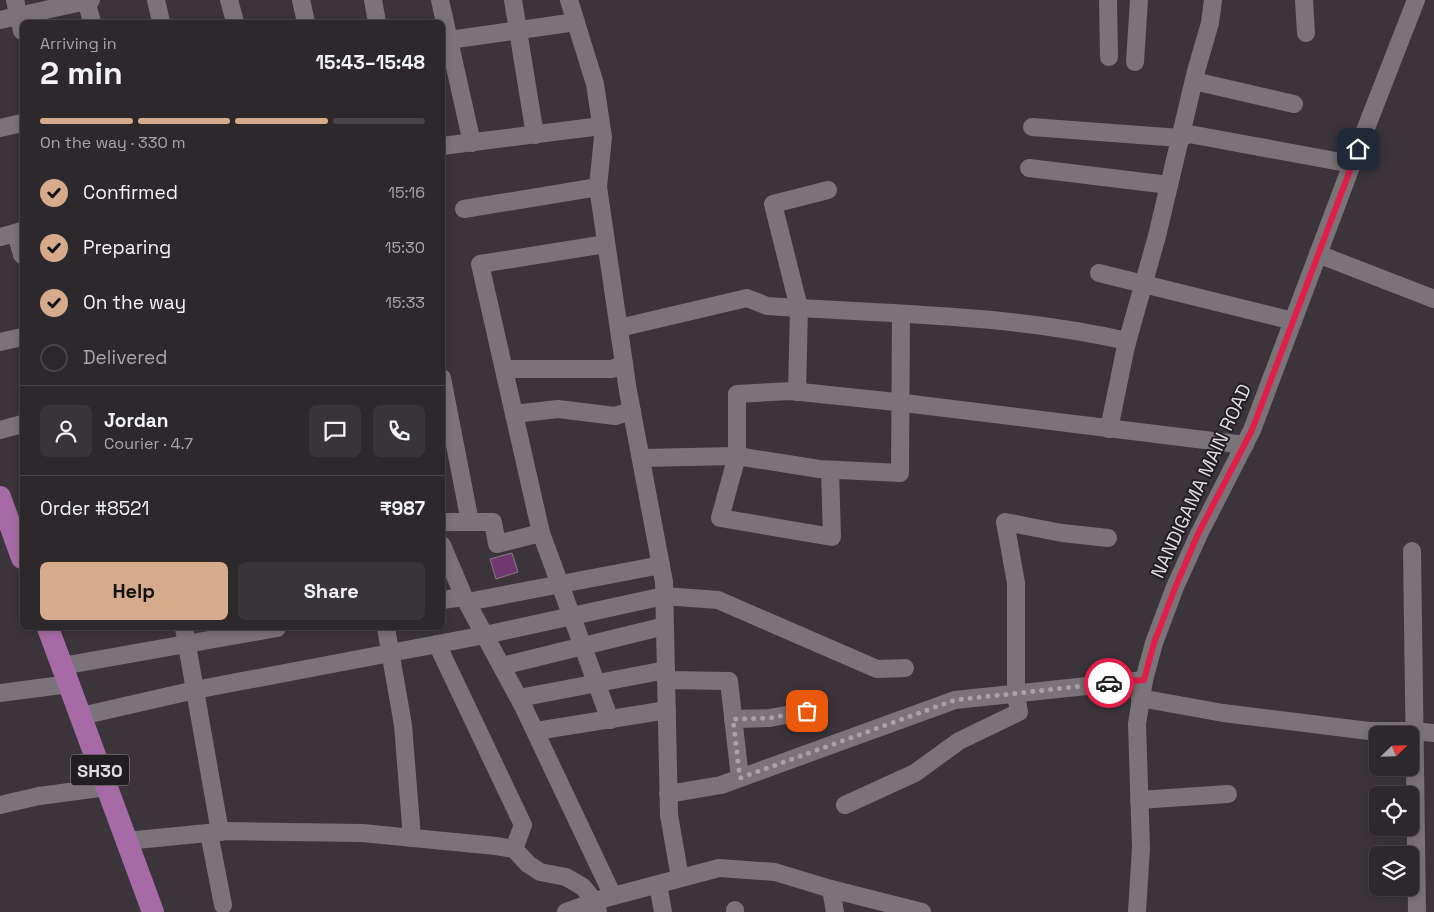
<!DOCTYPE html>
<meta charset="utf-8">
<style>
body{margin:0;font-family:"Space Grotesk",sans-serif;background:#383438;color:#f1f3f6;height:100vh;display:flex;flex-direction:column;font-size:19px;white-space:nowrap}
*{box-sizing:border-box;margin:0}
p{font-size:16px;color:#a6a6a9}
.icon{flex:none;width:28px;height:28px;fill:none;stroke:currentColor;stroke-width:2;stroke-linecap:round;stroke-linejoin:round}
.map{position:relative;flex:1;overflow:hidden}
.details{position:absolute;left:20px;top:20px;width:425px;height:610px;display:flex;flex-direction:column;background:#2c282c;border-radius:8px;box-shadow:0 2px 8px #0003,0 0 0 1px #484448}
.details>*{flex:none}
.needle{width:32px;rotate:67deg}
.fabs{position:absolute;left:1369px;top:726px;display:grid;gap:10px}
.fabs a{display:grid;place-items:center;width:50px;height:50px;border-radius:8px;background:#2c282c;box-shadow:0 2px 8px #0003,0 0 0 1px #484448;font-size:25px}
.pin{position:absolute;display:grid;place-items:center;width:42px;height:42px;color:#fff;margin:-21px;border-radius:10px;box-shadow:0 2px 8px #0006}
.courier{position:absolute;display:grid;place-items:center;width:50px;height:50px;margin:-25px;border:4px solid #e11d48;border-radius:50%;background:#fff;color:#222;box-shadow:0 1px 6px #0007}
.summary em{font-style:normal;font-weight:600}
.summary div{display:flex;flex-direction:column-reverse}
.summary{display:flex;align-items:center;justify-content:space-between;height:85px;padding:0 20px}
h1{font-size:32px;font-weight:600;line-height:38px}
.bar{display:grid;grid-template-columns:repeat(4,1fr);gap:8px 5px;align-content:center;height:60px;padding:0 20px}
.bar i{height:6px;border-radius:4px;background:#484448}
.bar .selected{background:#d6ab8b}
.bar p{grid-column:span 4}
.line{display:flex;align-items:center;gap:12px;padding:0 20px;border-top:1px solid #484448}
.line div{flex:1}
.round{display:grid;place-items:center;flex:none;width:52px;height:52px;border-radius:8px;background:#383438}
ol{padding:0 20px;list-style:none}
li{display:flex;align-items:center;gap:15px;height:55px}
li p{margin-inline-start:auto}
li .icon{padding:5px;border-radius:50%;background:#d6ab8b;color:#111;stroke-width:4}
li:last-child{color:#a6a6a9}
li i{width:28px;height:28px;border:2px solid #484448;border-radius:50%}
.button{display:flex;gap:10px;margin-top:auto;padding:10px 20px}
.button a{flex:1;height:58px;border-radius:8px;background:#d6ab8b;color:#111;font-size:20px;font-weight:600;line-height:58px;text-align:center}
.button a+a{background:#383438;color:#f1f3f6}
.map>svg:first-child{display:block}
.building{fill:#703771;stroke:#837d83}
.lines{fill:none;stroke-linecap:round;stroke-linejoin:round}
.minor{stroke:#7a7379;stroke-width:18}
.major{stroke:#a66ba6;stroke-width:22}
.done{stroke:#a7a2a6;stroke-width:5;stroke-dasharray:0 9}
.route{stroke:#e11d48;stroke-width:6}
.labels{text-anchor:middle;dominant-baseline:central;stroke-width:4;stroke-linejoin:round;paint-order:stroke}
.shield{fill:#201e20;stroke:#a7a4a6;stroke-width:1}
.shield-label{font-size:18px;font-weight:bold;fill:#e1dde0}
.street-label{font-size:19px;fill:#e1dde0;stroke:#201e20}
</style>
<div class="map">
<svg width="1434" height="912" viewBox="0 0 1434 912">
<rect width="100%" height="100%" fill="#3b353b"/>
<path class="building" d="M512 553 518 572 496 579 490 559Z"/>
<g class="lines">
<g class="minor">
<path d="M15 0 22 31"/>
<path d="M86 0 92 22"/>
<path d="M156 0 161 22"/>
<path d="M229 0 235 22"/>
<path d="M301 0 306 22"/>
<path d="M373 0 377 22"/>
<path d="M440 0 472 143"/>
<path d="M513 0 535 135"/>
<path d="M569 0 595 84 603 137 598 187 628 391 664 582 669 815 680 878"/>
<path d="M1108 0 1109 57"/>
<path d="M1304 0 1306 33"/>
<path d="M0 20 91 0"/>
<path d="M442 41 576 22"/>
<path d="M1135 62 1139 0"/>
<path d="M1194 81 1294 104"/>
<path d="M1032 127 1180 138 1189 134 1352 164"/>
<path d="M0 128 22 123"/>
<path d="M442 146 601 126"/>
<path d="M1029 168 1169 185"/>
<path d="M464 209 598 187"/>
<path d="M16 233 22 255"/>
<path d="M0 237 22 231"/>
<path d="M606 244 480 264 541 533 610 720"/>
<path d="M1318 254 1434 299"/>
<path d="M1099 273 1293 321"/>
<path d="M619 328 747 298 767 306C887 314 1009 314 1127 341L1109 429"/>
<path d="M0 342 22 337"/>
<path d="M1126 346 1157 236 1196 71 1210 23 1213 0"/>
<path d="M504 369H612L624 364"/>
<path d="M442 378 470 522"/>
<path d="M797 392 799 308 773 204 828 190"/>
<path d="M514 414 558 409 615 416 632 411"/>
<path d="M0 430 22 424"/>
<path d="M641 458 737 456V394L791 391 896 402 1245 445"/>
<path d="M830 470 832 537 720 518 737 456 819 469 900 473 901 314"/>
<path d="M442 522H493L497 544 541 533"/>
<path d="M442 545 464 597 523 706 613 896"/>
<path d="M1412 551 1417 912"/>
<path d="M442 600 464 597"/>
<path d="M467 602 661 565"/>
<path d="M184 628 220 832"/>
<path d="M386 628 403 725 412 838"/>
<path d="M437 644 523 825 514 849"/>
<path d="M62 666 277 628"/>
<path d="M502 666 665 626"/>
<path d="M666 680 729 681 740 778"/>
<path d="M0 693 69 684"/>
<path d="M519 698 666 670"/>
<path d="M1140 698 1223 713 1369 731H1413L1434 733"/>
<path d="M81 716 195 690 485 635 664 596 718 600 877 669 905 668"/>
<path d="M733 719 770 718 807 711"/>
<path d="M536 731 667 710"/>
<path d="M668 794 721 785 955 700 1144 680"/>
<path d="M1139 800 1228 794"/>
<path d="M0 805 39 796 107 787"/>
<path d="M845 805 915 773 959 741 1019 712 1016 694V583L1005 522 1062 533 1108 538"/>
<path d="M209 833 223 905"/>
<path d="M126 841 228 831 362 833 496 846 514 849 528 864 540 872 566 877 583 887 595 902 598 912"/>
<path d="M658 884 663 912"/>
<path d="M831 889 835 912"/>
<path d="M735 910V912"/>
<path d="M566 912 602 899 719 868 775 872 831 889 922 912"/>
<path d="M1137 912 1141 848 1137 724 1144 680 1154 643 1175 587 1199 534 1252 430 1352 164 1416 0"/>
</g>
<g class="major">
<path d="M0 497 22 558"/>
<path d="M48 628 153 912"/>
</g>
</g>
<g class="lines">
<path class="done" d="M807 711 770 718 733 719 740 778 955 700 1109 683"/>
<path class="route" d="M1109 683 1144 680 1154 643 1175 588 1198 534 1252 430 1358 149"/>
</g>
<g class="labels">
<rect class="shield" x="71" y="754.5" width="58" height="31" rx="4"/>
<g class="shield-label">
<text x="100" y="770">SH30</text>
</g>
<g class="street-label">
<text transform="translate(1201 481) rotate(-65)">NANDIGAMA MAIN ROAD</text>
</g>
</g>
</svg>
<div class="fabs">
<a><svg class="needle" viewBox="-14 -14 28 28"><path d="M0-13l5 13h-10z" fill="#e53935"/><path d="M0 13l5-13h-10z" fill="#a6a6a9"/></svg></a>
<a><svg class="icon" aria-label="locate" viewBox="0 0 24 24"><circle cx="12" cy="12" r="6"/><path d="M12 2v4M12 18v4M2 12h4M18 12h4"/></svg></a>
<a><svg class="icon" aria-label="layers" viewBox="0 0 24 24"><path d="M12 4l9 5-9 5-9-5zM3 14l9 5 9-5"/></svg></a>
</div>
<div class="pin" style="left:807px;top:711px;background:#ea580c"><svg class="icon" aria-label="bag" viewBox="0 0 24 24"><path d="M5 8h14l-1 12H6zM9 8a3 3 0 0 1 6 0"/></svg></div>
<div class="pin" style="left:1358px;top:149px;background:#1f2937"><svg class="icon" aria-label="home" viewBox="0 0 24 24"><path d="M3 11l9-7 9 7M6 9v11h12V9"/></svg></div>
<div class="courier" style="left:1109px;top:683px"><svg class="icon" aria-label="car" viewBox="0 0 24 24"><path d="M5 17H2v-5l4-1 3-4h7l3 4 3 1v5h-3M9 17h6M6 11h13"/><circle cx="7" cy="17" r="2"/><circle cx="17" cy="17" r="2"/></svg></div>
<section class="details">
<div class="summary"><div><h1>2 min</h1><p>Arriving in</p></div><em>15:43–15:48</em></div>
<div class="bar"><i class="selected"></i><i class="selected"></i><i class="selected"></i><i></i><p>On the way · 330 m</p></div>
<ol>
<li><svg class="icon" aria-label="check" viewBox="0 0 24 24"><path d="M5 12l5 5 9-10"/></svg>Confirmed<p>15:16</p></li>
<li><svg class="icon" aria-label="check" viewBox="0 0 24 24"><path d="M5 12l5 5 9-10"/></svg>Preparing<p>15:30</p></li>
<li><svg class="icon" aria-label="check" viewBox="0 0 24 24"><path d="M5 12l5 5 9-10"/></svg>On the way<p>15:33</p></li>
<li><i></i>Delivered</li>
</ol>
<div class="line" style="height:90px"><a class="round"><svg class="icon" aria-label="person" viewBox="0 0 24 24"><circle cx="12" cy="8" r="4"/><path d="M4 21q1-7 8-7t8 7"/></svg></a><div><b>Jordan</b><p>Courier · 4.7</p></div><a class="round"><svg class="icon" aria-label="chat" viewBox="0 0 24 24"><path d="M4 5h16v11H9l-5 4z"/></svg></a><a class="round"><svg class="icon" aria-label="phone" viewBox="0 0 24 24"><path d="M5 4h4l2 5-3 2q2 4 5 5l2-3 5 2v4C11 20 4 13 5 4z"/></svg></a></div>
<div class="line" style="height:65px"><div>Order #8521</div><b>₹987</b></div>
<div class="button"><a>Help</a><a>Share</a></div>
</section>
</div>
